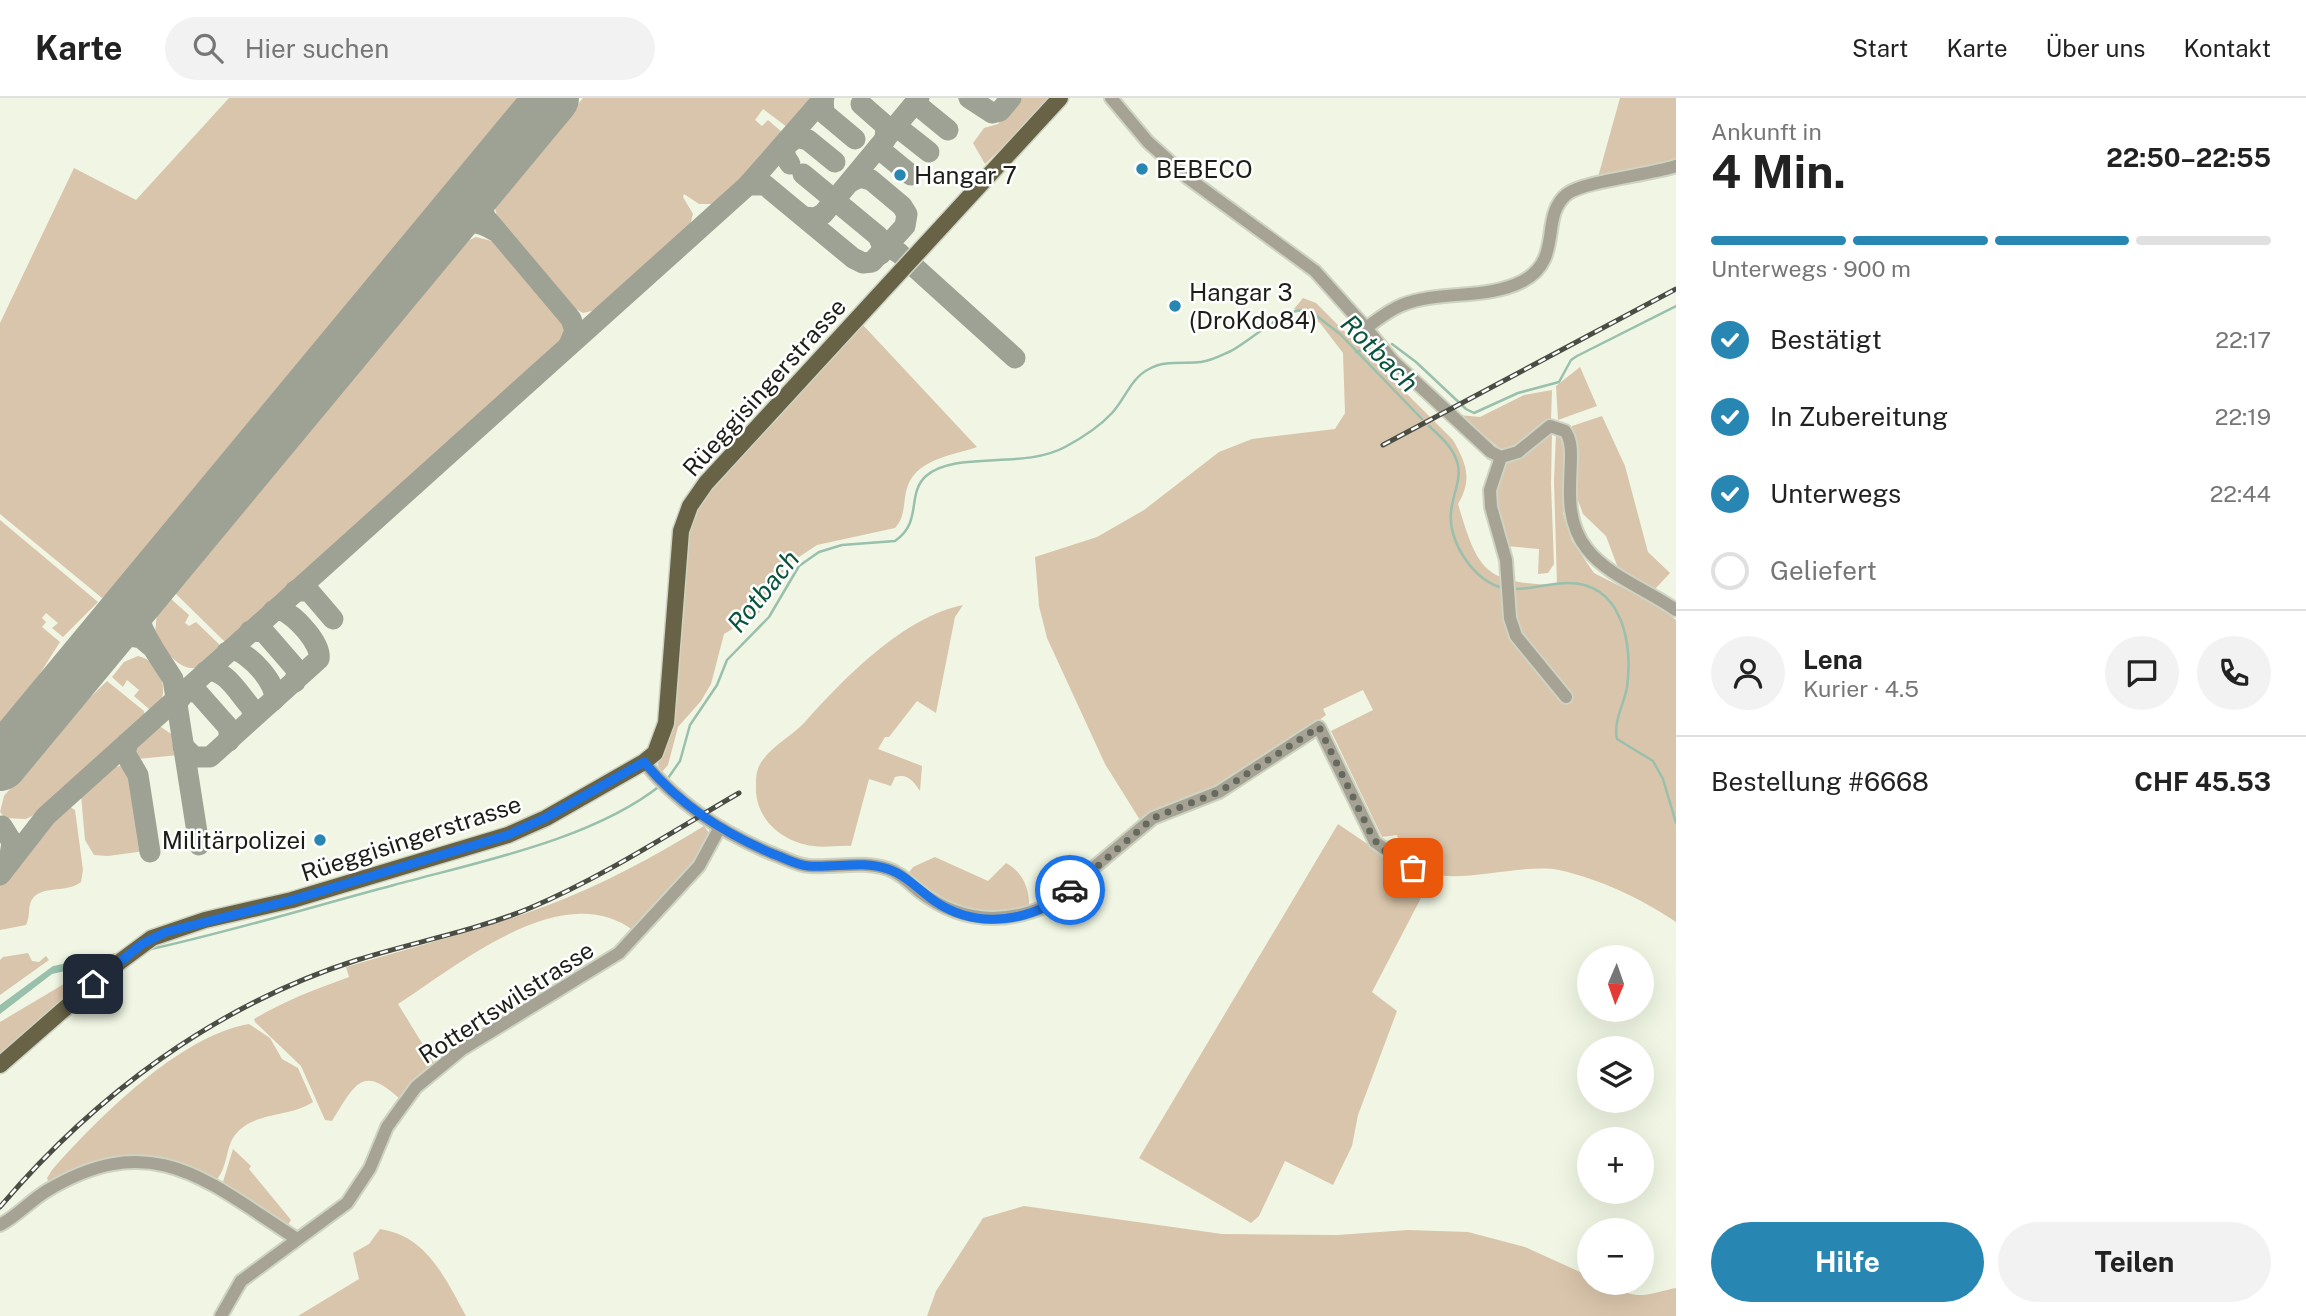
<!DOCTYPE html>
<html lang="de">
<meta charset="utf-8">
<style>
body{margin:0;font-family:"Public Sans",sans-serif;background:#f2f2f2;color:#222;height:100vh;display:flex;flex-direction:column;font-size:26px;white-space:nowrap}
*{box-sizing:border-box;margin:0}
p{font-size:23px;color:#767676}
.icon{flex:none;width:38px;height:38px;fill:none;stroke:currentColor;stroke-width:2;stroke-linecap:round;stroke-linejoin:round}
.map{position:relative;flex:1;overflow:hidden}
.drawer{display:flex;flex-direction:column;background:#fff;width:630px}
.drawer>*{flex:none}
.needle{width:46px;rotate:182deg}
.controls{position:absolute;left:1577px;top:847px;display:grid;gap:14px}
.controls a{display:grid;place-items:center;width:77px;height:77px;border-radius:50%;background:#fff;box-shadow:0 7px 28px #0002;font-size:35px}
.pin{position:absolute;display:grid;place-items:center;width:60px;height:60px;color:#fff;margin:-30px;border-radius:14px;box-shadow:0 4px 10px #0006}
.courier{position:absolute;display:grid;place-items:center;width:70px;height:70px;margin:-35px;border:5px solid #1a73e8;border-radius:50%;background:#fff;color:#222;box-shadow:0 2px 9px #0007}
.head em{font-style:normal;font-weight:700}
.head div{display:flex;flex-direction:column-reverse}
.head{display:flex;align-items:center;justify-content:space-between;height:119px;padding:0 35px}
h1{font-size:46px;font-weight:700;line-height:52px}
.bar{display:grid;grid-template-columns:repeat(4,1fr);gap:10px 7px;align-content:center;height:84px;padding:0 35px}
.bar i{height:9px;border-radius:5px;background:#e0e0e0}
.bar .selected{background:#2786b2}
.bar p{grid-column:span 4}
.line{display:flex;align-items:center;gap:18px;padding:0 35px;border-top:2px solid #e0e0e0}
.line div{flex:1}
.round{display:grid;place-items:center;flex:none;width:74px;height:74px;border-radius:37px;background:#f2f2f2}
ol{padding:0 35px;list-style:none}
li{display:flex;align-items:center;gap:21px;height:77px}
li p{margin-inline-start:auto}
li .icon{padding:7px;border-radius:50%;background:#2786b2;color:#fff;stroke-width:4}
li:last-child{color:#767676}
li i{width:38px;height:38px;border:4px solid #e0e0e0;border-radius:50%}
.action{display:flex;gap:14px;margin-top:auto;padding:14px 35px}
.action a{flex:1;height:80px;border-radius:42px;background:#2786b2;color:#fff;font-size:28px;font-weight:700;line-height:80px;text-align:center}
.action a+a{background:#f2f2f2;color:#222}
header{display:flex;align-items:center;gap:42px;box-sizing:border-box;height:98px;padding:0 35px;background:#fff;border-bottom:2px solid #e0e0e0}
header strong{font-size:33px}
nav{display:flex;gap:38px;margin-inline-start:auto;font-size:24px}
.search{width:490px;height:63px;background:#f2f2f2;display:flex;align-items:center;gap:18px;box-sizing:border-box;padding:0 24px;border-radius:38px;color:#767676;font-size:26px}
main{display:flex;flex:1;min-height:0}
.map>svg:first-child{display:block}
.green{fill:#d9c5ab}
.water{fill:#98c0ad}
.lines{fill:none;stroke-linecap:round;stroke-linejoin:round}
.stream{stroke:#98c0ad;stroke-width:2.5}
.taxiway{stroke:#9da294;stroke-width:21}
.runway{stroke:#9da294;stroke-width:54}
.minor-casing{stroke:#ced3c2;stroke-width:16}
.major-casing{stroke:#ced3c2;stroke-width:19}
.minor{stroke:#a6a394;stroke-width:12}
.major{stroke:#686246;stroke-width:16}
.rail-casing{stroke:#4a4d44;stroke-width:5}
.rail{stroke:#fff;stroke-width:2.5;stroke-dasharray:8;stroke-linecap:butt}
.done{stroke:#666a5e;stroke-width:7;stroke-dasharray:0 12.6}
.route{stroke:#1a73e8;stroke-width:9}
.poi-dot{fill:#2786b2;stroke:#fff;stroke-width:2.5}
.labels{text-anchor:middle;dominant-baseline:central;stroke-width:5;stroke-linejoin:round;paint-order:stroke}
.poi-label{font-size:24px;fill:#1c1e17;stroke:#fff;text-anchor:start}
.street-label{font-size:24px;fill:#1c1e17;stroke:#fff}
.water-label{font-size:26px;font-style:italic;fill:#09543c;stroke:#fff}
</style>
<header>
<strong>Karte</strong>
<div class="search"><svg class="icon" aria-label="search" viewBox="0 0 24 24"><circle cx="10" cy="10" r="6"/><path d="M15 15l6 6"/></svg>Hier suchen</div>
<nav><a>Start</a><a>Karte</a><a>Über uns</a><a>Kontakt</a></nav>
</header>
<main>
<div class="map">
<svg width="1676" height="1218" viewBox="0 0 1676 1218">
<rect width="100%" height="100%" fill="#f0f6e3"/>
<g class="green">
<path d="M229 0H520L112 493 102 500 0 416V225L74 70 136 102Z"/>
<path d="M583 0H811L787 29 763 11 755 22 762 28 768 22 783 35 750 73 715 106H699L684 96 683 99 693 116 689 131 600 211 583 215 569 207 499 127 495 110 498 103Z"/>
<path d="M1019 0H1054L985 66 973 45 984 30 998 26Z"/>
<path d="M1620 0H1676V64L1598 79Z"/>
<path d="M476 139 496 144 561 219 565 232 563 243 226 545 174 494 463 145Z"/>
<path d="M1303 200 1316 205 1453 342C1466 365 1473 381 1458 406 1478 473 1484 485 1557 487L1554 383 1556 335H1559L1567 345 1563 415 1572 443 1594 475 1659 508 1676 522V824C1642 801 1600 781 1559 772 1522 765 1458 786 1432 775 1421 771 1415 763 1408 754 1403 748 1399 746 1397 737L1382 739 1331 633 1373 612 1363 592 1323 611 1326 617 1263 665 1228 686 1140 722 1105 666 1047 540 1039 508 1035 459 1097 439 1144 412 1219 354 1252 341 1335 331 1345 315 1343 255 1320 225 1294 211Z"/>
<path d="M862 226 977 349C951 358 913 361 906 394 903 408 905 419 895 430L817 447 793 463 778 480 759 515 724 536 711 586 701 603 678 629 668 667 660 676 658 665 672 634 688 438 694 415 704 398Z"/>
<path d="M1580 269 1597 308 1558 322 1556 288Z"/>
<path d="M1552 292 1551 322 1516 350 1504 354 1459 317 1480 319 1524 297Z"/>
<path d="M1602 318 1625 368 1648 454 1670 475 1656 490H1649L1618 470 1606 438 1583 416 1572 386V328Z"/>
<path d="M1552 334 1551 386 1554 466 1548 475 1538 476 1539 451 1506 448C1500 424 1483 386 1507 365 1520 353 1538 344 1552 334Z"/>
<path d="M0 422 98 504 63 539 52 530 58 525 46 515 42 520 46 524 42 529 60 544 32 588 0 627Z"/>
<path d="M170 500 189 517 185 525 189 528 196 524 222 549C196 588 172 567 155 535L157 514Z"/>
<path d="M963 507 955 519 936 615 917 603 889 639H885L878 651 922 668 920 693C914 684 908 675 895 679L891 688 869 681 851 748C839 747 825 750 813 748 784 744 758 724 756 694 756 683 755 673 762 663 773 647 792 638 805 624 843 581 905 518 963 507Z"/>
<path d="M138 558C161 563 172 596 155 612L149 611 134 598 139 592 127 582 123 589 112 579 124 564Z"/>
<path d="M107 583 144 613 145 620 42 713 26 721 5 720 0 714 4 698 71 618Z"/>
<path d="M161 629 177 640 179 657 137 661 133 649 152 631Z"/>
<path d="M120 668 134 681 145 753 108 758 94 757 85 742 81 697 107 670Z"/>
<path d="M67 707 75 712 83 772 81 784C68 795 44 787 33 800 27 807 31 818 26 827L0 832V787L43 730Z"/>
<path d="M1338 726 1422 783 1421 800 1372 894 1397 913 1358 1017 1352 1048 1333 1087 1285 1063 1259 1118 1251 1125 1139 1060Z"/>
<path d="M704 728 710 736 709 748 634 833C563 779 460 866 398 906L436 968 401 1002C362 966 356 985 332 1023L325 1022 301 968 255 924 254 921C284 903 316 891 349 879L346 869C413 849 481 832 546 808 602 787 653 759 704 728Z"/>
<path d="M935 759 988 783 1006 765C1022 773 1030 791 1029 809L1026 812 969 815 931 798 907 777 913 769Z"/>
<path d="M28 855 32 863 39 864 46 858 49 862 0 897V862L3 859Z"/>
<path d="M84 874 93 877 0 957V924Z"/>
<path d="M249 926 270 940 282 961 298 970 313 1004C289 1020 254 1013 235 1037 225 1050 228 1070 216 1082L151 1060 50 1087 47 1080 52 1072C96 1022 180 937 249 926Z"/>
<path d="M233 1051 251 1068 249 1071 291 1122 286 1130 222 1087Z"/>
<path d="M1024 1108 1222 1136 1337 1137 1408 1132 1468 1134 1525 1149 1589 1178V1185C1606 1185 1620 1195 1637 1197 1649 1198 1664 1192 1676 1190V1218H927L936 1193 983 1120Z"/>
<path d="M380 1131C427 1138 445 1180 466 1218H298L359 1181 353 1155 369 1146Z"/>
</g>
<path class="water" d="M121 854 110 863 52 876 0 916V907L53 868Z"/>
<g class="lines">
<g class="stream">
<path d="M1392 246 1416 264 1466 311 1474 315 1518 295 1559 284 1571 262 1577 258 1676 208"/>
<path d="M1356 254 1370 250"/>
<path d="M1429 328C1441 339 1454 350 1458 367 1461 384 1452 398 1451 415 1448 444 1475 485 1504 490"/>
<path d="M1514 491C1532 491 1550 485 1568 485 1623 485 1633 547 1627 589 1624 607 1613 623 1617 641L1653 663 1663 681 1676 725"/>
<path d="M666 683 680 663 690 627 717 587 727 562 769 519 799 468 819 454 842 447 895 443C923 424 906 396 926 378 956 352 1023 372 1065 349 1080 341 1100 328 1112 315 1125 301 1131 280 1149 271 1165 262 1184 266 1201 264 1211 263 1222 257 1231 253 1254 241 1285 208 1309 212L1340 236 1422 321"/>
<path d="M147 852C230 834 311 809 394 787 478 764 592 742 661 687"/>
</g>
<g class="taxiway">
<path d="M823 0 824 15 855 41"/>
<path d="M969 0 992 15 1000 13 1011 0"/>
<path d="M915 5 948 32"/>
<path d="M861 6 886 28 885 42"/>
<path d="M896 28 929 54"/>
<path d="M878 50 911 77"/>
<path d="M790 66 785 58V48L797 39 808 42 835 64"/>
<path d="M497 67C485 85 478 98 485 119L571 221 575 233 569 247"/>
<path d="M803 76 878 138 882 147 881 156"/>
<path d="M748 87H765L853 160 863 165 872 164 905 128 907 116 902 108 871 82 860 79 850 84"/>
<path d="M804 119 815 120 823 116 919 0"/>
<path d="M441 134C458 123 476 120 493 132"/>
<path d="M885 151 891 150 899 155 1015 260"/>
<path d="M146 490C132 512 140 528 152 548"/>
<path d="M295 493H309L333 521"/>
<path d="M250 533 264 534 297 572 295 584"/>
<path d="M100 544 122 537 141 540 153 550 173 581 199 747"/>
<path d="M227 554 234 552C249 555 278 586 274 602"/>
<path d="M205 574C223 567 239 596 250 608L253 614 251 622"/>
<path d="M179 602 187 592 198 595 229 630V643"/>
<path d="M128 644 125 655 138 677 150 754"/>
<path d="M183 648 194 659H210L319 561C322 546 295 517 281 512L273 513"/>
<path d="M2 728 12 744 9 764"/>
<path d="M0 777 46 718 748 87 824 0"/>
</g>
<path class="runway" d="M0 666 552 0"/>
<g class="minor-casing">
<g id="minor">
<path d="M1111 0 1148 44 1188 80 1315 173 1366 230C1377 222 1389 212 1402 207 1440 192 1487 202 1523 183 1564 161 1539 119 1567 96 1584 83 1650 77 1676 68"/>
<path d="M1366 230 1393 263 1491 354 1501 359 1490 392 1491 409 1506 462 1510 520 1516 538 1566 599"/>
<path d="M1501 359 1518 354 1550 328 1565 333C1582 354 1554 410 1587 451 1608 478 1648 492 1676 512"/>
<path d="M644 664C679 707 722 735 773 756 785 760 796 767 809 768 836 770 862 762 888 771 901 775 909 785 919 793 959 824 1002 828 1049 807L1153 720 1219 694 1319 629 1375 744 1430 784"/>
<path d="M0 1127C17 1118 31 1102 48 1092 154 1029 208 1084 297 1141"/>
<path d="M221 1218 241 1183 347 1105 370 1070 387 1029 416 989 461 952 619 855 699 768 719 731"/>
</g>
</g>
<g class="major-casing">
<path id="major" d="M0 967 110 871 152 840 205 822 292 802 508 737 546 720 644 664 655 655 666 625 681 433 690 408 706 385 1060 0"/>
</g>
<use href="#minor" class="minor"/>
<use href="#major" class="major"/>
<g class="rail-casing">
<g id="rail">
<path d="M1383 347 1676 191"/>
<path d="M0 1109C95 997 216 907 357 862 414 844 475 833 530 810 603 779 670 735 739 695"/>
</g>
</g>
<use href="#rail" class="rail"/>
</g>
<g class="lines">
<path class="done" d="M1070 792 1153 720 1219 694 1319 629 1373 740 1381 750 1413 770"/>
<path class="route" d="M93 886 142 846 166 834 292 802 508 737 545 720 644 664C680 707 722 734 773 756 785 760 796 767 808 768 836 770 862 762 888 771 906 777 921 794 936 804 978 832 1033 824 1070 792"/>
</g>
<g class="poi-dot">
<circle cx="1142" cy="71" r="7"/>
<circle cx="900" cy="77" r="7"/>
<circle cx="1175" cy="208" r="7"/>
<circle cx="320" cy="742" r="7"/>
</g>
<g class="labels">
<g class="poi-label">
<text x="1156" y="71">BEBECO</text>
<text x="914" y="77">Hangar 7</text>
<text x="1189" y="194">Hangar 3<tspan x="1189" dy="28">(DroKdo84)</tspan></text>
<text x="306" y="742" text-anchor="end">Militärpolizei</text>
</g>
<g class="street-label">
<text transform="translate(764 289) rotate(-48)">Rüeggisingerstrasse</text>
<text transform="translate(411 740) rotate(-18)">Rüeggisingerstrasse</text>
<text transform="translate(506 904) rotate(-33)">Rottertswilstrasse</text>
</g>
<g class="water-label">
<text transform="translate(1380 255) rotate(45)">Rotbach</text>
<text transform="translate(763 493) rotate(-51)">Rotbach</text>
</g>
</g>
</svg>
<div class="controls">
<a><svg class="needle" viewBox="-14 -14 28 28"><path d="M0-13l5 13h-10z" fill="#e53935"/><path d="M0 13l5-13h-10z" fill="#767676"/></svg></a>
<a><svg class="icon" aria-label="layers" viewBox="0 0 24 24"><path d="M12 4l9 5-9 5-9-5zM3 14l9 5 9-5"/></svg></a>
<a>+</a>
<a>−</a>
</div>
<div class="pin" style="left:1413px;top:770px;background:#ea580c"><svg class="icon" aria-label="bag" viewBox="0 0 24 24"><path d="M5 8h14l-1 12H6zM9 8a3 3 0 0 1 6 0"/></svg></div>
<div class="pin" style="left:93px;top:886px;background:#1f2937"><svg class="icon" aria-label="home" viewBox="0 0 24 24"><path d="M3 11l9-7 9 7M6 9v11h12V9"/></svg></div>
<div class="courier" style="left:1070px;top:792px"><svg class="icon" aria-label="car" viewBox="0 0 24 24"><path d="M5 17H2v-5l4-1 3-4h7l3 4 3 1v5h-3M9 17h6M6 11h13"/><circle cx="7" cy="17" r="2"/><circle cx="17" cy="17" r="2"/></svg></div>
</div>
<section class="drawer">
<div class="head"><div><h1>4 Min.</h1><p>Ankunft in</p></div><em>22:50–22:55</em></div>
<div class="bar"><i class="selected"></i><i class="selected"></i><i class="selected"></i><i></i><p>Unterwegs · 900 m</p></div>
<ol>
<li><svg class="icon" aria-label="check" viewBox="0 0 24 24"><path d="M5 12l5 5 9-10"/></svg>Bestätigt<p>22:17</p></li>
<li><svg class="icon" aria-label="check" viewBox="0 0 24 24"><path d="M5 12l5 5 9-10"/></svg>In Zubereitung<p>22:19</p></li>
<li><svg class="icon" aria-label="check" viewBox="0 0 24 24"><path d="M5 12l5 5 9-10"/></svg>Unterwegs<p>22:44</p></li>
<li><i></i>Geliefert</li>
</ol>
<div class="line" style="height:126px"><a class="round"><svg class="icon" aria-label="person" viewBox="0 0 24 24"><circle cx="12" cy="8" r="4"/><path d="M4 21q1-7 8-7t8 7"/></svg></a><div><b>Lena</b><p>Kurier · 4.5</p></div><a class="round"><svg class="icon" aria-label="chat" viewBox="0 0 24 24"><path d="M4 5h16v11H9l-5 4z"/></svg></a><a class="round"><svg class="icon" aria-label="phone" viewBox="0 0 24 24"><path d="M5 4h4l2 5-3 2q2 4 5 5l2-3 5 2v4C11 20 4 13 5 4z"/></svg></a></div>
<div class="line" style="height:91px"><div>Bestellung #6668</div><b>CHF 45.53</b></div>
<div class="action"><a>Hilfe</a><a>Teilen</a></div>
</section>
</main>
